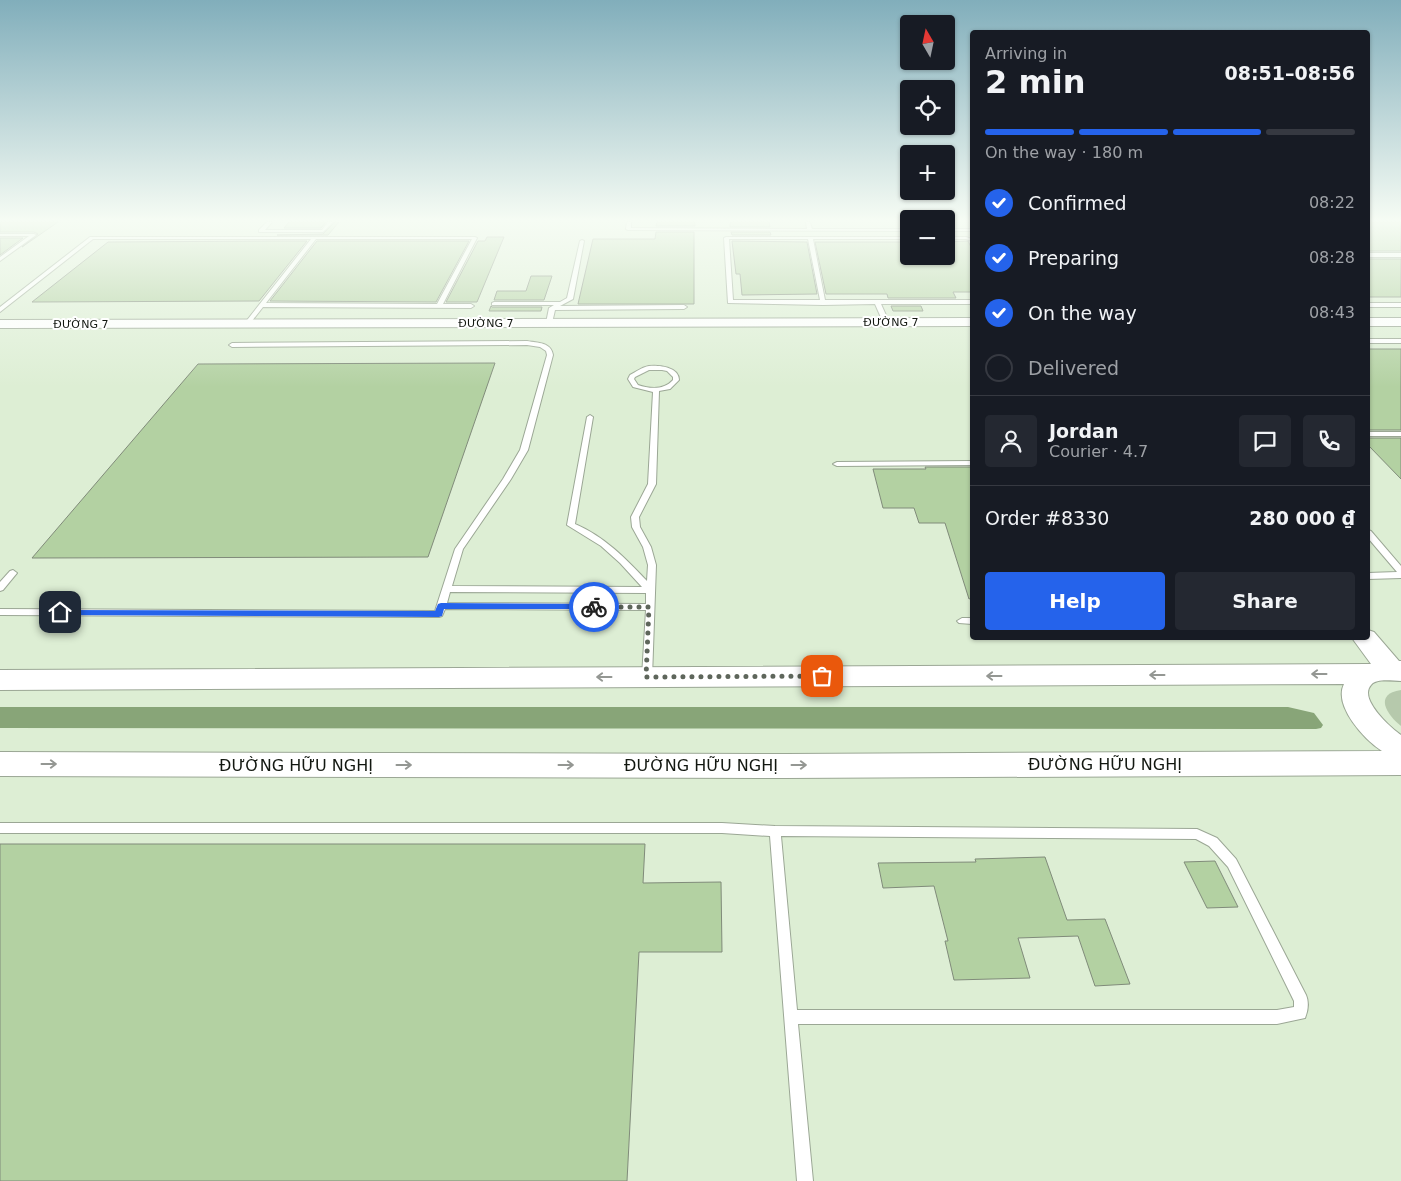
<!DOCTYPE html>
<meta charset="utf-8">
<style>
body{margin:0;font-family:"DejaVu Sans",sans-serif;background:#242831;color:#f1f3f6;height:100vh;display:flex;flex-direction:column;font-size:19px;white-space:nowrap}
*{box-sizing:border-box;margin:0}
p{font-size:16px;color:#9ea1a6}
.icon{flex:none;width:28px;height:28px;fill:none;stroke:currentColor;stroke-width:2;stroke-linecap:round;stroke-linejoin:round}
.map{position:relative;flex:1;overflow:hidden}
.panel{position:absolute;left:970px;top:30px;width:400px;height:610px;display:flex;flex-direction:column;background:#171b24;border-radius:5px;box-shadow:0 1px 4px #0004}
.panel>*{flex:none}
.needle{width:32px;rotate:351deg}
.buttons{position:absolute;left:900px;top:15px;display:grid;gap:10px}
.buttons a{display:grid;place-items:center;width:55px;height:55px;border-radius:5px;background:#171b24;box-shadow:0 1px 4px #0004;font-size:25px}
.pin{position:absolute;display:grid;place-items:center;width:42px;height:42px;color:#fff;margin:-21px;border-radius:10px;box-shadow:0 2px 8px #0006}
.courier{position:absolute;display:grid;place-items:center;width:50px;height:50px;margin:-25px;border:4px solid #2563eb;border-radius:50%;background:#fff;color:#222;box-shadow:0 1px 6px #0007}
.summary em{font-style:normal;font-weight:700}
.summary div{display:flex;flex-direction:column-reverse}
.summary{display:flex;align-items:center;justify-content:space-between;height:85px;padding:0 15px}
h1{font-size:32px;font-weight:700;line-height:38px}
.bar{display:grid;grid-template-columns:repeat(4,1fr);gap:8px 5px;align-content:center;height:60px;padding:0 15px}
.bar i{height:6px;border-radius:4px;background:#363941}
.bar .active{background:#2563eb}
.bar p{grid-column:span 4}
.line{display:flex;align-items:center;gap:12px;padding:0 15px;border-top:1px solid #363941}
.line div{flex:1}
.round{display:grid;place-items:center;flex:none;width:52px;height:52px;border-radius:5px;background:#242831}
ol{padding:0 15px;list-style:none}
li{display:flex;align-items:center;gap:15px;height:55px}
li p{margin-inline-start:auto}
li .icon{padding:5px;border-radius:50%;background:#2563eb;color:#fff;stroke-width:4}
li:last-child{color:#9ea1a6}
li i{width:28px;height:28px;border:2px solid #363941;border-radius:50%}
.cta{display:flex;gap:10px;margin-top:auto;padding:10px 15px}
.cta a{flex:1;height:58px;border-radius:5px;background:#2563eb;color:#fff;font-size:20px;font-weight:700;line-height:58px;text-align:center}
.cta a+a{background:#242831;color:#f1f3f6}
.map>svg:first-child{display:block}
.built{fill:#ddeed4}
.green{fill:#b6c9ac}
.water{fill:#88a578}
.building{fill:#b3d1a2;stroke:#808b7a}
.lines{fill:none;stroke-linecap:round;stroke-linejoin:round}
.lane-casing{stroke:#9ba795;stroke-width:2}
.street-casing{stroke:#9ba795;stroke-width:2}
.secondary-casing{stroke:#9ba795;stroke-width:2}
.lane{fill:#fff;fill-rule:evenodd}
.street{fill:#fff;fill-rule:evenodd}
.secondary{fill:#fff;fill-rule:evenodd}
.oneway{stroke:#949793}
.route{fill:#2563eb}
.done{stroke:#5e665b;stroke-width:5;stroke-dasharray:0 9}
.labels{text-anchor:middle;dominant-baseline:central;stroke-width:4;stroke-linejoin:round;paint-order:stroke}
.far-street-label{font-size:11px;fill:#121710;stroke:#fff}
.near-street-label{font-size:16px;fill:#121710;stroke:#fff}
</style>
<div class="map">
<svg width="1401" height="1181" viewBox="0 0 1401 1181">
<rect width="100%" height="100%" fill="#ecf8e6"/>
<path class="built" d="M0 222H909V256H946V222H972V638H1368V222H1401V1181H0Z"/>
<path class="green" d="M1401 690V726C1387 715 1373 694 1401 690Z"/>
<path class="water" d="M0 707H1288L1314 713 1323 725 1321 728 1316 729 0 728Z"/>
<g class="building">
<path d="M0 222H58L22 247 38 234 34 232H0Z"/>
<path d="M289 222H326L321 228H284Z"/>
<path d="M335 222H339L328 235H277L323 234Z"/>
<path d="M657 222H695V226H656Z"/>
<path d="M730 222H769L770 227H730Z"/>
<rect x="1368" y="222" width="33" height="29"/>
<path d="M656 232H694V304H578L593 239H655Z"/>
<path d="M731 232H770L771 235H732Z"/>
<path d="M487 237H504L477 302H446L478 241H485Z"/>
<path d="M0 238H23L0 255Z"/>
<path d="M272 241H307L259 301 32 302 108 242Z"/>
<path d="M317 241H469L436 302 270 301Z"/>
<path d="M732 241 807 242 817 294 742 295 740 274H736Z"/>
<path d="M815 242H909V256H946V242L968 241 972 249V292H953L956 298H888L887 294H826Z"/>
<rect x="1368" y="259" width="33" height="38"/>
<path d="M531 276H552L544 300H494L497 291H526Z"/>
<path d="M491 306 492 307H542L541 311H489Z"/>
<path d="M891 306H921L923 311H893Z"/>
<rect x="1368" y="349" width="33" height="81"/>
<path d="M495 363 428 557 32 558 198 364Z"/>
<path d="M1368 438H1401V479L1368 445Z"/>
<path d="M925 467H972V598L969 599 945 523H919L914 508H883L873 469H926Z"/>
<path d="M0 844H645L643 883 721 882 722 952H639L627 1181H0Z"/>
<path d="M1045 857 1067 920 1105 919 1130 984 1095 986 1078 936 1018 938 1030 978 954 980 945 941H948L934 886 883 888 878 863 976 862 975 859Z"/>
<path d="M1215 861 1238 907 1207 908 1184 862Z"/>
</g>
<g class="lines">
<g class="lane-casing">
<g id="lane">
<path d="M267 222H272L265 230H322L328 222H333L323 232H259V230Z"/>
<path d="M627 222H631V228L807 229 806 222H810L812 229H909V231L628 230 626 229Z"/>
<rect x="946" y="229" width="26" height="2"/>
<path d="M0 234H34L36 235 0 261V257L29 236H0Z"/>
<path d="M90 237H475L477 238 443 304H471L474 306 471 308 263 307 248 326H244V324L311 239H93L0 312V307ZM316 239H472L437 304 266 303Z"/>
<path d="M726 237H909V239H813L825 300H972V304H881L889 322 886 324 883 322 875 304 823 305 728 303 724 238ZM729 239H808L820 300H733Z"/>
<path d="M946 237H966L972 239V241L966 239H946Z"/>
<path d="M582 240 584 241 573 299 560 306 684 305 687 307 684 309 555 310 552 323 549 325 546 323 549 308 554 305H492V303L494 302H560L567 298 580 241Z"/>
<rect x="1368" y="253" width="33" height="4"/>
<rect x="1368" y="303" width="33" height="4"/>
<rect x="1368" y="339" width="33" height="4"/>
<path d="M527 341C538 343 551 342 553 355L528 450 511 479 463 549 452 586 642 587 620 563 601 546 567 525 587 417 590 415 593 417 575 524C605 537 625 558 647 581L648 565 643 547 632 527 631 517 648 484 653 392 633 387 628 379 630 375C636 372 642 367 649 366 659 365 679 367 679 380L670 389 659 391 656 484 639 517 640 527 651 547 656 565 652 677 650 680H644L642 677 646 610 445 609 442 616 439 617 0 615V609L435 611 455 549 503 479 520 450 547 355 546 351 540 347 527 345 232 347 229 345 232 343ZM649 370H662L667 371 673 377V380C664 390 650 389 638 385L634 379 635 377ZM450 592 646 593V604L447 603Z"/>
<rect x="1368" y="432" width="33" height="4"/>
<path d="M972 461V465L837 466 833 464 837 462Z"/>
<path d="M1368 530 1371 531 1401 566V578L1368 579V573L1397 572 1368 538Z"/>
<path d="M13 570 17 573 3 590 0 591V582L10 571Z"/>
<path d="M962 618H972V624L959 623 957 621Z"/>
<path d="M0 823H722L775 826 1197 829 1217 838 1236 859 1306 995C1309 1002 1308 1011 1305 1018L1277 1024H798L813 1181H797L770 836 722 833H0ZM781 836 1196 839 1209 846 1228 867 1294 1001V1007L1277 1010H797Z"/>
</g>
</g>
<g class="street-casing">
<g id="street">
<path d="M972 318V326L0 328V320Z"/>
<rect x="1368" y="318" width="33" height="8"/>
</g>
</g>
<g class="secondary-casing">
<path id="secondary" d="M1368 630 1374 632 1399 661H1401V681C1392 681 1377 678 1371 685 1358 699 1391 728 1401 735V775L787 778 0 776V752L787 754 1382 751C1365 740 1333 706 1344 684L0 690V670L1368 664H1371L1352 638H1368Z"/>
</g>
<use href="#lane" class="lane"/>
<use href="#street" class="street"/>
<use href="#secondary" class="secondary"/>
</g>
<defs><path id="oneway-shaft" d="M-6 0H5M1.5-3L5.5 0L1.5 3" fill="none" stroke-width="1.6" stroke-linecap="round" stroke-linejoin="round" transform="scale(1.25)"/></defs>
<g class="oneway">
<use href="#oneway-shaft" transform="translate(1319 674) rotate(180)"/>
<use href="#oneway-shaft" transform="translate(1157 675) rotate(180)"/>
<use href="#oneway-shaft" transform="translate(994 676) rotate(180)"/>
<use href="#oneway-shaft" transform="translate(604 677) rotate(180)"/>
<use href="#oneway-shaft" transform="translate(49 764)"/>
<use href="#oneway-shaft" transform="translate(404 765)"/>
<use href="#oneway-shaft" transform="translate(566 765)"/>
<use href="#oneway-shaft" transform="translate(799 765)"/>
</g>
<linearGradient id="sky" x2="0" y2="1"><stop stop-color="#81aebb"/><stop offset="0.57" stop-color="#f6fcf4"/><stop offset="1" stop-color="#f6fcf4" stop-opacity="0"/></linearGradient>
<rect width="1401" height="387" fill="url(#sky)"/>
<path class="route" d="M441 603 594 604 598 607 594 609H444L442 616 439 617 60 615 56 612 60 610 435 611 438 604Z"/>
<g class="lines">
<path class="done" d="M594 607H649L646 677 822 676"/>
</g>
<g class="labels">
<g class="far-street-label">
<text x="891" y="322">ĐƯỜNG 7</text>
<text x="486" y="323">ĐƯỜNG 7</text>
<text x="81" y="324">ĐƯỜNG 7</text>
</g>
<g class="near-street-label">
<text x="1105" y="764">ĐƯỜNG HỮU NGHỊ</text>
<text x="296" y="765">ĐƯỜNG HỮU NGHỊ</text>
<text x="701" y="765">ĐƯỜNG HỮU NGHỊ</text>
</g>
</g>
</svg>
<div class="buttons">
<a><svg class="needle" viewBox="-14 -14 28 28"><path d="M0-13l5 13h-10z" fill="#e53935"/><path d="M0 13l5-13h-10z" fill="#9ea1a6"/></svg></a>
<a><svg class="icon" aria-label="locate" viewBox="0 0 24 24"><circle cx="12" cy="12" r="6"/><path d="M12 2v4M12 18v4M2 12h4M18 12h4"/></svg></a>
<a>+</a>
<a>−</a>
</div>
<div class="pin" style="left:822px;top:676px;background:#ea580c"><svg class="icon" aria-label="bag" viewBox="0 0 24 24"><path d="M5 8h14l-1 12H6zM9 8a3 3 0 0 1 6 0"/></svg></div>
<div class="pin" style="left:60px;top:612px;background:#1f2937"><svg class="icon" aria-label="home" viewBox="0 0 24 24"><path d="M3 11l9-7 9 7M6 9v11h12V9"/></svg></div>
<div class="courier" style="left:594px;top:607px"><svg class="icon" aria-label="bike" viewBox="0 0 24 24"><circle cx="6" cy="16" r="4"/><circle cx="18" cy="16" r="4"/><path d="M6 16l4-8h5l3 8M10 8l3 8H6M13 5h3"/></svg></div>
<section class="panel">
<div class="summary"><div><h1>2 min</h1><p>Arriving in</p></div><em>08:51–08:56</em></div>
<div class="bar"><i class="active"></i><i class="active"></i><i class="active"></i><i></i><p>On the way · 180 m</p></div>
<ol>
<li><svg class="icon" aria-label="check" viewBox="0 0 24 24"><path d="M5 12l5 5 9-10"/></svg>Confirmed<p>08:22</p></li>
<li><svg class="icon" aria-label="check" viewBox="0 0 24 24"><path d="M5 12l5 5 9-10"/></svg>Preparing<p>08:28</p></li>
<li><svg class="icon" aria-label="check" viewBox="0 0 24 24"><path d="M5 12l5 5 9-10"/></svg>On the way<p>08:43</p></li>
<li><i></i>Delivered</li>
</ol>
<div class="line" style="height:90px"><a class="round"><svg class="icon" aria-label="person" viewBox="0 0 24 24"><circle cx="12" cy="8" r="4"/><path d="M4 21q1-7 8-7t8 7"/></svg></a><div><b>Jordan</b><p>Courier · 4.7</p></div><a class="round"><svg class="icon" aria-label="chat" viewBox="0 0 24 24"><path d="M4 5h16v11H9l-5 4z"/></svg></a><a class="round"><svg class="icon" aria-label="phone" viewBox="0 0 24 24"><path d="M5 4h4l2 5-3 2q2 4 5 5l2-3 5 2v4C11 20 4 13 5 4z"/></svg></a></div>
<div class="line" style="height:65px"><div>Order #8330</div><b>280 000 ₫</b></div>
<div class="cta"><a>Help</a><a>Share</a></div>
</section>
</div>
